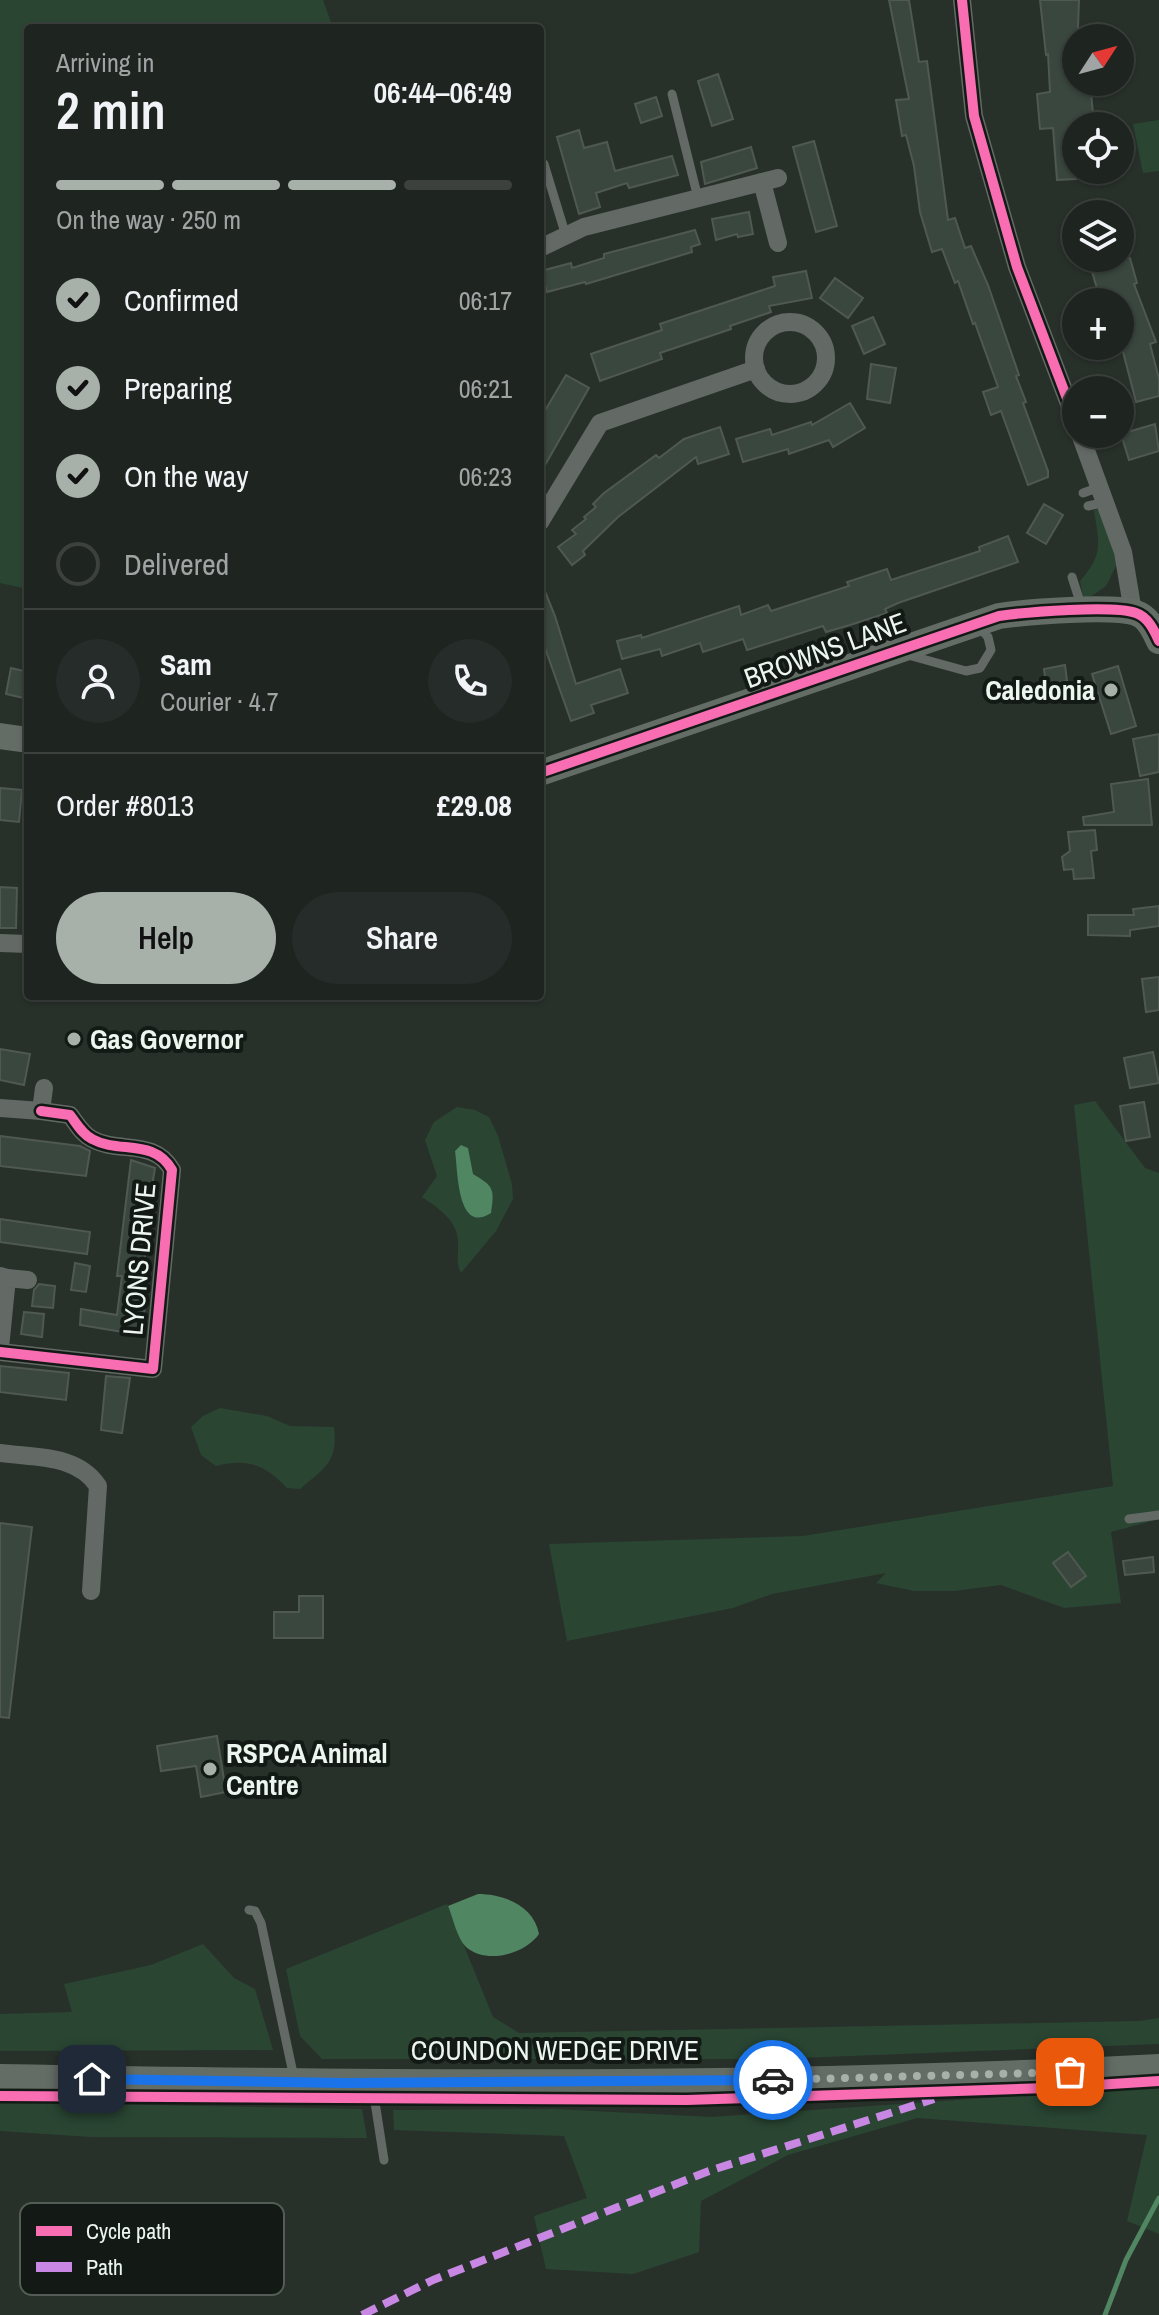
<!DOCTYPE html>
<meta charset="utf-8">
<style>
body{margin:0;font-family:"Archivo Narrow",sans-serif;background:#262c29;color:#f1f3f6;height:100vh;display:flex;flex-direction:column;font-size:30px;white-space:nowrap}
*{box-sizing:border-box;margin:0}
p{font-size:26px;color:#a1a4a5}
.icon{flex:none;width:44px;height:44px;fill:none;stroke:currentColor;stroke-width:2;stroke-linecap:round;stroke-linejoin:round}
.map{position:relative;flex:1;overflow:hidden}
.sheet{position:absolute;left:24px;top:24px;width:520px;height:976px;display:flex;flex-direction:column;background:#1e2420;border-radius:8px;box-shadow:0 2px 6px #0004,0 0 0 2px #3c413e}
.sheet>*{flex:none}
.needle{width:52px;rotate:54deg}
.tools{position:absolute;left:1062px;top:24px;display:grid;gap:16px}
.tools a{display:grid;place-items:center;width:72px;height:72px;border-radius:50%;background:#1e2420;box-shadow:0 2px 6px #0004,0 0 0 2px #3c413e;font-size:40px}
.pin{position:absolute;display:grid;place-items:center;width:68px;height:68px;color:#fff;margin:-34px;border-radius:16px;box-shadow:0 4px 12px #0006}
.courier{position:absolute;display:grid;place-items:center;width:80px;height:80px;margin:-40px;border:6px solid #1a73e8;border-radius:50%;background:#fff;color:#222;box-shadow:0 2px 10px #0007}
.summary em{font-style:normal;font-weight:600}
.summary div{display:flex;flex-direction:column-reverse}
.summary{display:flex;align-items:center;justify-content:space-between;height:136px;padding:0 32px}
h1{font-size:52px;font-weight:600;line-height:60px}
.bar{display:grid;grid-template-columns:repeat(4,1fr);gap:12px 8px;align-content:center;height:96px;padding:0 32px}
.bar i{height:10px;border-radius:6px;background:#3c413e}
.bar .selected{background:#a7b1aa}
.bar p{grid-column:span 4}
.line{display:flex;align-items:center;gap:20px;padding:0 32px;border-top:2px solid #3c413e}
.line div{flex:1}
.round{display:grid;place-items:center;flex:none;width:84px;height:84px;border-radius:42px;background:#262c29}
ol{padding:0 32px;list-style:none}
li{display:flex;align-items:center;gap:24px;height:88px}
li p{margin-inline-start:auto}
li .icon{padding:8px;border-radius:50%;background:#a7b1aa;color:#111;stroke-width:4}
li:last-child{color:#a1a4a5}
li i{width:44px;height:44px;border:4px solid #3c413e;border-radius:50%}
.primary-button{display:flex;gap:16px;margin-top:auto;padding:16px 32px}
.primary-button a{flex:1;height:92px;border-radius:48px;background:#a7b1aa;color:#111;font-size:32px;font-weight:600;line-height:92px;text-align:center}
.primary-button a+a{background:#262c29;color:#f1f3f6}
.map>svg:first-child{display:block}
.green{fill:#2a4633}
.water{fill:#518662}
.lines{fill:none;stroke-linecap:round;stroke-linejoin:round}
.stream{stroke:#518662;stroke-width:5}
.building{fill:#39473e;stroke:#505852;stroke-width:2}
.lane{stroke:#636965;stroke-width:9}
.street{stroke:#636965;stroke-width:18}
.secondary{stroke:#646c66;stroke-width:26}
.quiet{stroke:#c787e3;stroke-width:8;stroke-dasharray:16 8;stroke-linecap:butt}
.cycleway-casing{stroke:#131a15;stroke-width:15}
.cycleway{stroke:#f96db3;stroke-width:10}
.done{stroke:#a7b1aa;stroke-width:8;stroke-dasharray:0 14.4}
.route{stroke:#1a73e8;stroke-width:10}
.poi-dot{fill:#a7b1aa;stroke:#131a15;stroke-width:3}
.labels{text-anchor:middle;dominant-baseline:central;stroke-width:8;stroke-linejoin:round;paint-order:stroke}
.street-label{font-size:28px;fill:#ecf6ef;stroke:#131a15}
.poi-label{font-size:28px;font-weight:bold;fill:#ecf6ef;stroke:#131a15;text-anchor:start}
.key{fill:#131a15;stroke:#545c56;stroke-width:2}
.key-label{font-size:22px;fill:#ecf6ef}
</style>
<div class="map">
<svg width="1159" height="2315" viewBox="0 0 1159 2315">
<rect width="100%" height="100%" fill="#28302a"/>
<g class="green">
<path d="M0 0H323L333 28H28V589L0 583Z"/>
<path d="M1159 120V171L1143 173 1133 124Z"/>
<path d="M1101 508 1117 564 1106 586 1084 601 1080 581C1104 554 1099 544 1094 510Z"/>
<path d="M1095 1101 1145 1168 1159 1173V1519L1111 1532 1121 1603 1064 1608 1001 1585 954 1591H914L876 1583 886 1573 772 1594 733 1608 567 1641 549 1544 803 1536 1113 1486 1074 1105Z"/>
<path d="M457 1107 475 1110 489 1117 498 1136 512 1184 513 1199 496 1231 461 1273C455 1262 459 1253 458 1241 457 1220 438 1208 422 1197L437 1176 425 1140 434 1122Z"/>
<path d="M220 1408 267 1416 290 1426 334 1427C338 1463 325 1467 300 1489L287 1488C266 1465 248 1458 216 1466L201 1455 191 1427 203 1416Z"/>
<path d="M447 1904 493 2017 519 2033 1140 2021 1159 2018V2044L773 2059H322L300 2036 286 1969Z"/>
<path d="M203 1944 234 1978 255 1989 273 2050 0 2051V2014L72 2012 64 1984 151 1965Z"/>
<path d="M1159 2086V2234L1127 2221 1147 2135 917 2118 788 2155 701 2201 699 2252 633 2274 546 2269 534 2216 587 2198 564 2136 394 2130 393 2110 554 2109 711 2117Z"/>
<path d="M0 2102 362 2109 367 2138 91 2137 0 2131Z"/>
</g>
<g class="water">
<path d="M461 1145 468 1148 473 1174C493 1186 495 1188 491 1213 457 1235 458 1171 455 1151Z"/>
<path d="M478 1894C504 1894 534 1906 539 1934 525 1954 487 1965 466 1947 457 1938 453 1918 448 1906Z"/>
</g>
<g class="lines">
<path class="stream" d="M1105 2315 1126 2260 1159 2198"/>
</g>
<g class="building">
<path d="M889 0H909L919 62 927 61 948 220 955 218 965 248 971 246 988 285 1019 375 1016 376 1026 402 1023 403 1048 471V477L1028 485 1001 411 991 415 983 392 998 387 975 323 973 324 958 281 955 283 942 249 932 252 920 212 914 166 906 135 902 136 896 100 909 99Z"/>
<path d="M1040 0H1079L1076 82H1090L1094 124 1076 126V179L1057 180 1053 128 1040 129 1037 94 1050 92 1048 54 1046 55Z"/>
<path d="M718 74 733 119 712 126 698 81Z"/>
<path d="M656 97 662 116 641 123 635 104Z"/>
<path d="M579 130 584 148 607 142 615 171 672 156 678 175 629 188 627 183 596 193 600 207 579 214 557 137Z"/>
<path d="M814 141 837 226 816 232 793 147Z"/>
<path d="M751 147 757 168 705 184 701 162Z"/>
<path d="M749 212 753 234 738 237 737 234 716 240 712 219Z"/>
<path d="M695 230 700 244 691 247 692 252 586 284 585 282 547 292 541 271 571 263 572 268 604 258V254Z"/>
<path d="M1088 258H1130L1137 283 1134 284 1156 342 1150 344 1159 379V396L1136 402 1120 340V302H1101Z"/>
<path d="M806 271 812 298 769 306 771 312 730 326 731 329 660 353 662 359 600 381 591 354 662 330 660 324 775 286 773 277Z"/>
<path d="M835 278 863 298 848 318 820 298Z"/>
<path d="M873 317 885 344 864 354 852 326Z"/>
<path d="M871 364 896 368 890 403 867 399Z"/>
<path d="M566 375 589 388 540 474V419Z"/>
<path d="M850 403 865 428 833 447 829 440 789 454 788 449 743 462 736 439 770 429 772 435 811 422 812 425Z"/>
<path d="M1155 424 1159 451 1129 460 1121 434Z"/>
<path d="M720 427 729 454 698 464 696 457 618 517 583 551 585 555 572 565 558 547 576 534 572 530 586 519 584 517 596 507 593 504 604 493 656 455 659 458 684 439Z"/>
<path d="M1044 504 1063 515 1046 544 1027 533Z"/>
<path d="M1008 536 1018 562 898 603 885 609 887 613 850 625 826 632 823 626 747 650 743 639 703 652 700 643 662 656 660 649 622 659 617 641 641 635 642 638 739 606 741 615 768 605 771 611 849 586 847 582 887 569 891 580 980 551 979 547Z"/>
<path d="M540 579 555 616 576 684 620 669 628 693 591 705 594 713 571 721 540 634Z"/>
<path d="M1065 665 1067 681 1046 685 1044 669Z"/>
<path d="M1118 666 1136 726 1111 734 1092 674Z"/>
<path d="M11 668 28 672V699L6 694Z"/>
<path d="M1159 734V772L1140 776 1133 739Z"/>
<path d="M1148 779 1152 825H1084L1083 817 1114 812 1111 784Z"/>
<path d="M0 788 22 790 19 822 0 820Z"/>
<path d="M1095 830 1097 850 1091 851 1094 878 1074 879 1073 869 1064 870 1062 857 1070 851 1068 832Z"/>
<path d="M0 887 17 888 16 928H0Z"/>
<path d="M1159 906V926L1130 930V936L1088 935V915H1134L1133 909Z"/>
<path d="M1159 977V1010L1146 1012 1142 979Z"/>
<path d="M0 1049 30 1054 24 1085 0 1080Z"/>
<path d="M1153 1052 1159 1083 1130 1088 1124 1058Z"/>
<path d="M1144 1102 1150 1137 1126 1141 1120 1106Z"/>
<path d="M0 1136 80 1146 90 1151 86 1176 0 1166Z"/>
<path d="M131 1160 155 1168 142 1247 146 1248 140 1284 148 1285 141 1335 80 1325 81 1309 117 1315 122 1276H117Z"/>
<path d="M0 1219 90 1232 87 1254 0 1242Z"/>
<path d="M75 1263 90 1266 86 1292 71 1290Z"/>
<path d="M39 1284 55 1286 53 1308 32 1306 34 1290Z"/>
<path d="M24 1312 44 1314 42 1337 21 1334Z"/>
<path d="M0 1366 69 1373 66 1400 0 1392Z"/>
<path d="M106 1376 130 1378 122 1433 101 1430Z"/>
<path d="M0 1523 32 1527 9 1718 0 1717Z"/>
<path d="M1068 1552 1086 1576 1071 1587 1053 1563Z"/>
<path d="M1153 1557 1154 1572 1125 1575 1123 1561Z"/>
<path d="M299 1596H323V1638H274V1612H299Z"/>
<path d="M217 1736 226 1792 201 1797 196 1766 161 1771 157 1746Z"/>
</g>
<g class="lines">
<g class="lane">
<path d="M672 94 698 198"/>
<path d="M544 164 566 236"/>
<path d="M1083 493 1100 487"/>
<path d="M1088 506 1106 502"/>
<path d="M1072 577 1082 608"/>
<path d="M908 655 966 671 980 668 991 650 988 637 978 626"/>
<path d="M1129 1519 1159 1515"/>
<path d="M249 1910 255 1911 261 1923 294 2078"/>
<path d="M372 2083 384 2160"/>
</g>
<g class="street">
<path d="M962 0 974 116 1017 267 1076 422"/>
<path d="M762 182 778 243"/>
<path d="M540 248 584 227 778 178"/>
<circle cx="790" cy="358" r="36"/>
<path d="M1080 434 1123 552 1133 612"/>
<path d="M540 522 600 423 756 369"/>
<path d="M0 943 28 944"/>
<path d="M0 1108 41 1111 44 1088"/>
<path d="M0 1276 7 1278 0 1348"/>
<path d="M7 1278 28 1280"/>
<path d="M0 1352 153 1369 172 1170C154 1138 119 1154 92 1139 82 1134 77 1124 70 1115L41 1111"/>
<path d="M0 1453C35 1458 77 1454 98 1486L91 1591"/>
</g>
<g class="secondary">
<path d="M0 736 28 740"/>
<path d="M540 773 999 616C1026 612 1113 605 1136 613 1148 617 1154 630 1159 641"/>
<path d="M0 2077C386 2084 773 2087 1159 2067"/>
</g>
<path class="quiet" d="M362 2315 433 2280 709 2171 934 2099"/>
<g class="cycleway-casing">
<g id="cycleway">
<path d="M962 0 974 116 1017 267 1076 422"/>
<path d="M540 773 999 616C1026 612 1113 605 1136 613 1148 617 1154 630 1159 641"/>
<path d="M0 1352 153 1369 172 1170C154 1138 119 1154 92 1139 82 1134 77 1124 70 1115L41 1111"/>
<path d="M0 2096 687 2100 1048 2088 1159 2081"/>
</g>
</g>
<use href="#cycleway" class="cycleway"/>
</g>
<g class="lines">
<path class="done" d="M773 2080 1070 2072"/>
<path class="route" d="M92 2079 345 2083 773 2080"/>
</g>
<g class="poi-dot">
<circle cx="1111" cy="690" r="8"/>
<circle cx="74" cy="1039" r="8"/>
<circle cx="210" cy="1769" r="8"/>
</g>
<g class="labels">
<g class="street-label">
<text transform="translate(825 650) rotate(-20)">BROWNS LANE</text>
<text transform="translate(139 1259) rotate(-85)">LYONS DRIVE</text>
<text x="555" y="2050">COUNDON WEDGE DRIVE</text>
</g>
<g class="poi-label">
<text x="1095" y="690" text-anchor="end">Caledonia</text>
<text x="90" y="1039">Gas Governor</text>
<text x="226" y="1753">RSPCA Animal<tspan x="226" dy="32">Centre</tspan></text>
</g>
</g>
<rect x="20" y="2203" width="264" height="92" rx="12" class="key"/>
<rect x="36" y="2226" width="36" height="10" fill="#f96db3"/>
<rect x="36" y="2262" width="36" height="10" fill="#c787e3"/>
<g class="key-label">
<text x="86" y="2239">Cycle path</text>
<text x="86" y="2275">Path</text>
</g>
</svg>
<div class="tools">
<a><svg class="needle" viewBox="-14 -14 28 28"><path d="M0-13l5 13h-10z" fill="#e53935"/><path d="M0 13l5-13h-10z" fill="#a1a4a5"/></svg></a>
<a><svg class="icon" aria-label="locate" viewBox="0 0 24 24"><circle cx="12" cy="12" r="6"/><path d="M12 2v4M12 18v4M2 12h4M18 12h4"/></svg></a>
<a><svg class="icon" aria-label="layers" viewBox="0 0 24 24"><path d="M12 4l9 5-9 5-9-5zM3 14l9 5 9-5"/></svg></a>
<a>+</a>
<a>−</a>
</div>
<div class="pin" style="left:1070px;top:2072px;background:#ea580c"><svg class="icon" aria-label="bag" viewBox="0 0 24 24"><path d="M5 8h14l-1 12H6zM9 8a3 3 0 0 1 6 0"/></svg></div>
<div class="pin" style="left:92px;top:2079px;background:#1f2937"><svg class="icon" aria-label="home" viewBox="0 0 24 24"><path d="M3 11l9-7 9 7M6 9v11h12V9"/></svg></div>
<div class="courier" style="left:773px;top:2080px"><svg class="icon" aria-label="car" viewBox="0 0 24 24"><path d="M5 17H2v-5l4-1 3-4h7l3 4 3 1v5h-3M9 17h6M6 11h13"/><circle cx="7" cy="17" r="2"/><circle cx="17" cy="17" r="2"/></svg></div>
<section class="sheet">
<div class="summary"><div><h1>2 min</h1><p>Arriving in</p></div><em>06:44–06:49</em></div>
<div class="bar"><i class="selected"></i><i class="selected"></i><i class="selected"></i><i></i><p>On the way · 250 m</p></div>
<ol>
<li><svg class="icon" aria-label="check" viewBox="0 0 24 24"><path d="M5 12l5 5 9-10"/></svg>Confirmed<p>06:17</p></li>
<li><svg class="icon" aria-label="check" viewBox="0 0 24 24"><path d="M5 12l5 5 9-10"/></svg>Preparing<p>06:21</p></li>
<li><svg class="icon" aria-label="check" viewBox="0 0 24 24"><path d="M5 12l5 5 9-10"/></svg>On the way<p>06:23</p></li>
<li><i></i>Delivered</li>
</ol>
<div class="line" style="height:144px"><a class="round"><svg class="icon" aria-label="person" viewBox="0 0 24 24"><circle cx="12" cy="8" r="4"/><path d="M4 21q1-7 8-7t8 7"/></svg></a><div><b>Sam</b><p>Courier · 4.7</p></div><a class="round"><svg class="icon" aria-label="phone" viewBox="0 0 24 24"><path d="M5 4h4l2 5-3 2q2 4 5 5l2-3 5 2v4C11 20 4 13 5 4z"/></svg></a></div>
<div class="line" style="height:104px"><div>Order #8013</div><b>£29.08</b></div>
<div class="primary-button"><a>Help</a><a>Share</a></div>
</section>
</div>
